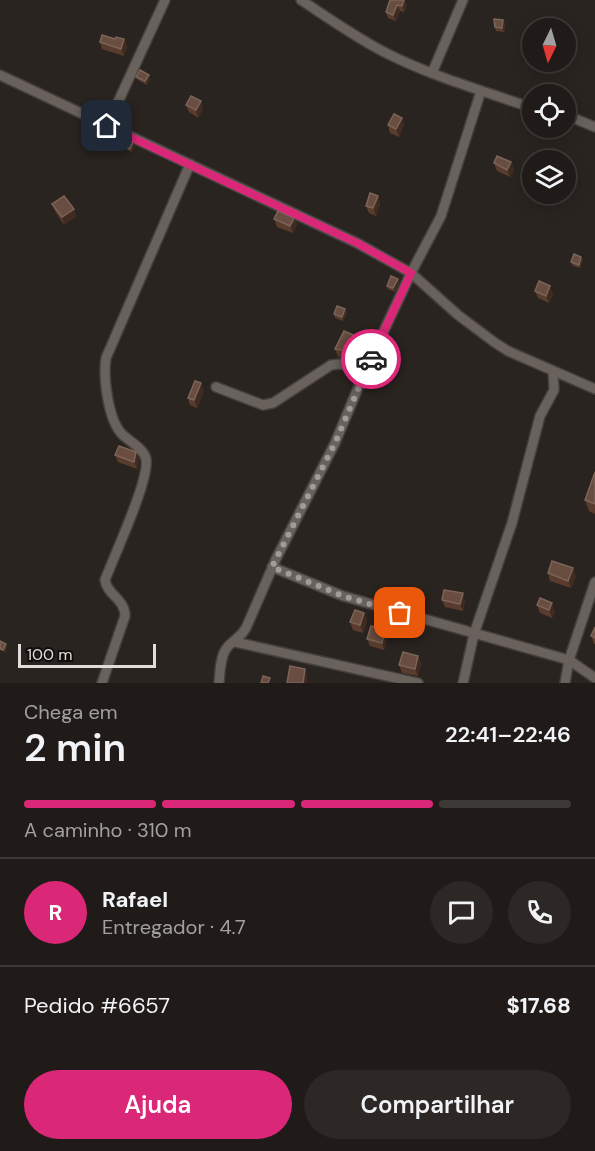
<!DOCTYPE html>
<html lang="pt">
<meta charset="utf-8">
<style>
body{margin:0;font-family:"DM Sans",sans-serif;background:#2d2825;color:#f1f3f6;height:100vh;display:flex;flex-direction:column;font-size:22px;white-space:nowrap}
*{box-sizing:border-box;margin:0}
p{font-size:20px;color:#a2a1a2}
.icon{flex:none;width:33px;height:33px;fill:none;stroke:currentColor;stroke-width:2;stroke-linecap:round;stroke-linejoin:round}
.map{position:relative;height:683px;overflow:hidden}
.sheet{display:flex;flex-direction:column;background:#201b18;flex:1}
.sheet>*{flex:none}
.needle{width:39px;rotate:185deg}
.buttons{position:absolute;left:522px;top:18px;display:grid;gap:12px}
.buttons a{display:grid;place-items:center;width:54px;height:54px;border-radius:50%;background:#201b18;box-shadow:0 3px 15px #0003,0 0 0 2px #3d3937;font-size:30px}
.scale{position:absolute;left:18px;bottom:15px;width:138px;box-sizing:border-box;padding-left:6px;border:3px solid #e1dddb;border-top:0;font-size:16px;line-height:21px;white-space:nowrap;color:#e1dddb;-webkit-text-stroke:4px #100e0c;paint-order:stroke}
.pin{position:absolute;display:grid;place-items:center;width:51px;height:51px;color:#fff;margin:-26px;border-radius:12px;box-shadow:0 3px 9px #0006}
.courier{position:absolute;display:grid;place-items:center;width:60px;height:60px;margin:-30px;border:4px solid #db2777;border-radius:50%;background:#fff;color:#222;box-shadow:0 2px 8px #0007}
.overview em{font-style:normal;font-weight:600}
.overview div{display:flex;flex-direction:column-reverse}
.overview{display:flex;align-items:center;justify-content:space-between;height:102px;padding:0 24px}
h1{font-size:39px;font-weight:600;line-height:45px}
.bar{display:grid;grid-template-columns:repeat(4,1fr);gap:9px 6px;align-content:center;height:72px;padding:0 24px}
.bar i{height:8px;border-radius:4px;background:#3d3937}
.bar .active{background:#db2777}
.bar p{grid-column:span 4}
.line{display:flex;align-items:center;gap:15px;padding:0 24px;border-top:2px solid #3d3937}
.line div{flex:1}
.round{display:grid;place-items:center;flex:none;width:63px;height:63px;border-radius:32px;background:#2d2825}
.primary-button{display:flex;gap:12px;margin-top:auto;padding:12px 24px}
.primary-button a{flex:1;height:69px;border-radius:36px;background:#db2777;color:#fff;font-size:24px;font-weight:600;line-height:69px;text-align:center}
.primary-button a+a{background:#2d2825;color:#f1f3f6}
.map>svg:first-child{display:block}
.lines{fill:none;stroke-linecap:round;stroke-linejoin:round}
.minor-casing{stroke:#443f3c;stroke-width:12}
.minor{stroke:#68615c;stroke-width:9}
.wall{fill:#593c2d}
.shaded-wall{fill:#402b20}
.building{fill:#684d40;stroke:#7b6458;stroke-width:1.5}
.done{stroke:#a19c9a;stroke-width:6;stroke-dasharray:0 10.8}
.route{stroke:#db2777;stroke-width:8}
</style>
<div class="map">
<svg width="595" height="683" viewBox="0 0 595 683">
<rect width="100%" height="100%" fill="#2a2420"/>
<g class="lines">
<g class="minor-casing">
<g id="minor">
<path d="M301 0C330 19 358 39 388 54 434 77 484 91 532 108"/>
<path d="M432 73 463 0"/>
<path d="M0 75 357 243 411 273 458 315 494 342 508 351 595 389"/>
<path d="M566 115 595 127"/>
<path d="M107 126 165 0"/>
<path d="M216 387 263 405 273 403 331 365 339 364 366 369"/>
<path d="M272 567 343 596 569 660 595 678"/>
<path d="M235 642 418 683"/>
<path d="M102 683 125 616C125 599 107 595 105 580 114 556 150 479 146 459 144 448 128 441 121 433 108 418 103 377 106 358L190 164"/>
<path d="M219 683C220 673 220 658 226 649 232 640 239 640 246 628L276 559 335 443 366 369 411 273 441 216 481 91"/>
<path d="M463 683 474 634 512 523 540 416 554 390 553 371"/>
<path d="M565 683 569 660 595 582"/>
</g>
</g>
<use href="#minor" class="minor"/>
</g>
<g class="wall">
<path d="M390 0 407 5 404 12 400 11 396 21 388 18 386 12Z"/>
<path d="M503 20 505 24 504 32 496 31 495 27Z"/>
<path d="M115 39H124L127 47 124 56 102 49 100 42Z"/>
<path d="M136 77 150 79 147 85 138 80Z"/>
<path d="M186 105 203 109 198 118 189 112Z"/>
<path d="M402 118 404 125 399 137 390 133 388 125Z"/>
<path d="M133 142 135 146 132 152 125 149 124 146Z"/>
<path d="M511 162 514 170 510 177 497 171 494 163Z"/>
<path d="M378 196 380 204 376 216 369 213 366 206Z"/>
<path d="M52 204 76 216 64 225 55 211Z"/>
<path d="M294 218 297 225 293 233 277 227 274 219Z"/>
<path d="M581 257 583 260 580 268 573 266 571 262Z"/>
<path d="M398 279 399 283 395 292 388 289 387 286Z"/>
<path d="M535 291 553 294 549 303 538 298Z"/>
<path d="M345 309 347 313 343 321 335 318 334 314Z"/>
<path d="M358 337 360 344 353 360 338 357 335 349Z"/>
<path d="M204 391 197 408 190 405 188 398Z"/>
<path d="M115 455 139 460 137 469 118 462Z"/>
<path d="M595 472V514L589 511 585 500Z"/>
<path d="M548 573 576 576 571 588 550 581Z"/>
<path d="M442 600 465 601 463 611 445 607Z"/>
<path d="M537 605 555 611 552 618 540 613Z"/>
<path d="M364 613 367 621 363 633 353 630 350 622Z"/>
<path d="M595 627V644H594L591 636Z"/>
<path d="M385 630 388 637 384 650 370 646 367 639Z"/>
<path d="M418 656 421 664 418 676 402 673 399 665Z"/>
</g>
<g class="shaded-wall">
<path d="M404 0 407 5 404 12 402 6Z"/>
<path d="M397 5 400 11 396 21 393 15Z"/>
<path d="M503 20 505 24 504 32 502 28Z"/>
<path d="M124 39 127 47 124 56 121 49Z"/>
<path d="M149 75 150 79 147 85 145 81Z"/>
<path d="M201 101 203 109 198 118 196 110Z"/>
<path d="M402 118 404 125 399 137 396 129Z"/>
<path d="M133 142 135 146 132 152 130 149Z"/>
<path d="M511 162 514 170 510 177 507 170Z"/>
<path d="M378 196 380 204 376 216 373 208Z"/>
<path d="M74 209 76 216 64 225 62 217Z"/>
<path d="M294 218 297 225 293 233 290 226Z"/>
<path d="M581 257 583 260 580 268 579 265Z"/>
<path d="M398 279 399 283 395 292 393 288Z"/>
<path d="M550 286 553 294 549 303 546 296Z"/>
<path d="M345 309 347 313 343 321 342 317Z"/>
<path d="M358 337 360 344 353 360 351 352Z"/>
<path d="M201 383 204 391 197 408 194 400Z"/>
<path d="M136 452 139 460 137 469 134 462Z"/>
<path d="M573 568 576 576 571 588 568 581Z"/>
<path d="M463 593 465 601 463 611 460 604Z"/>
<path d="M552 603 555 611 552 618 549 610Z"/>
<path d="M364 613 367 621 363 633 360 625Z"/>
<path d="M385 630 388 637 384 650 382 643Z"/>
<path d="M6 644 7 647 5 654 3 650Z"/>
<path d="M418 656 421 664 418 676 415 669Z"/>
<path d="M305 669 307 676V683H303Z"/>
</g>
<g class="building">
<path d="M390 0H404L402 6 397 5 393 15 386 12Z"/>
<path d="M494 19 503 20 502 28 495 27Z"/>
<path d="M102 35 115 39 116 37 124 39 121 49 100 42Z"/>
<path d="M140 70 149 75 145 81 136 77Z"/>
<path d="M191 96 201 101 196 110 186 105Z"/>
<path d="M394 114 402 118 396 129 388 125Z"/>
<path d="M127 139 133 142 130 149 124 146Z"/>
<path d="M497 156 511 162 507 170 494 163Z"/>
<path d="M370 193 378 196 373 208 366 206Z"/>
<path d="M64 196 74 209 62 217 52 204Z"/>
<path d="M278 211 294 218 290 226 274 219Z"/>
<path d="M574 254 581 257 579 265 571 262Z"/>
<path d="M391 276 398 279 393 288 387 286Z"/>
<path d="M539 281 550 286 546 296 535 291Z"/>
<path d="M337 306 345 309 342 317 334 314Z"/>
<path d="M344 331 358 337 351 352 335 349Z"/>
<path d="M195 381 201 383 194 400 188 398Z"/>
<path d="M119 446 136 452 134 462 115 455Z"/>
<path d="M595 472V504L585 500Z"/>
<path d="M552 561 573 568 568 581 548 573Z"/>
<path d="M444 590 463 593 460 604 442 600Z"/>
<path d="M540 598 552 603 549 610 537 605Z"/>
<path d="M355 610 364 613 360 625 350 622Z"/>
<path d="M371 626 385 630 382 643 367 639Z"/>
<path d="M595 627V638L591 636Z"/>
<path d="M0 641 6 644 3 650 0 649Z"/>
<path d="M403 652 418 656 415 669 399 665Z"/>
<path d="M290 666 305 669 303 683H287Z"/>
<path d="M263 676 270 678 268 683H261Z"/>
</g>
<g class="lines">
<path class="done" d="M371 359 335 443 272 567 343 596 400 613"/>
<path class="route" d="M107 126 357 243 411 273 371 359"/>
</g>
</svg>
<div class="buttons">
<a><svg class="needle" viewBox="-14 -14 28 28"><path d="M0-13l5 13h-10z" fill="#e53935"/><path d="M0 13l5-13h-10z" fill="#a2a1a2"/></svg></a>
<a><svg class="icon" aria-label="locate" viewBox="0 0 24 24"><circle cx="12" cy="12" r="6"/><path d="M12 2v4M12 18v4M2 12h4M18 12h4"/></svg></a>
<a><svg class="icon" aria-label="layers" viewBox="0 0 24 24"><path d="M12 4l9 5-9 5-9-5zM3 14l9 5 9-5"/></svg></a>
</div>
<div class="scale">100 m</div>
<div class="pin" style="left:400px;top:613px;background:#ea580c"><svg class="icon" aria-label="bag" viewBox="0 0 24 24"><path d="M5 8h14l-1 12H6zM9 8a3 3 0 0 1 6 0"/></svg></div>
<div class="pin" style="left:107px;top:126px;background:#1f2937"><svg class="icon" aria-label="home" viewBox="0 0 24 24"><path d="M3 11l9-7 9 7M6 9v11h12V9"/></svg></div>
<div class="courier" style="left:371px;top:359px"><svg class="icon" aria-label="car" viewBox="0 0 24 24"><path d="M5 17H2v-5l4-1 3-4h7l3 4 3 1v5h-3M9 17h6M6 11h13"/><circle cx="7" cy="17" r="2"/><circle cx="17" cy="17" r="2"/></svg></div>
</div>
<section class="sheet">
<div class="overview"><div><h1>2 min</h1><p>Chega em</p></div><em>22:41–22:46</em></div>
<div class="bar"><i class="active"></i><i class="active"></i><i class="active"></i><i></i><p>A caminho · 310 m</p></div>
<div class="line" style="height:108px"><b class="round" style="background:#db2777;color:#fff">R</b><div><b>Rafael</b><p>Entregador · 4.7</p></div><a class="round"><svg class="icon" aria-label="chat" viewBox="0 0 24 24"><path d="M4 5h16v11H9l-5 4z"/></svg></a><a class="round"><svg class="icon" aria-label="phone" viewBox="0 0 24 24"><path d="M5 4h4l2 5-3 2q2 4 5 5l2-3 5 2v4C11 20 4 13 5 4z"/></svg></a></div>
<div class="line" style="height:78px"><div>Pedido #6657</div><b>$17.68</b></div>
<div class="primary-button"><a>Ajuda</a><a>Compartilhar</a></div>
</section>
